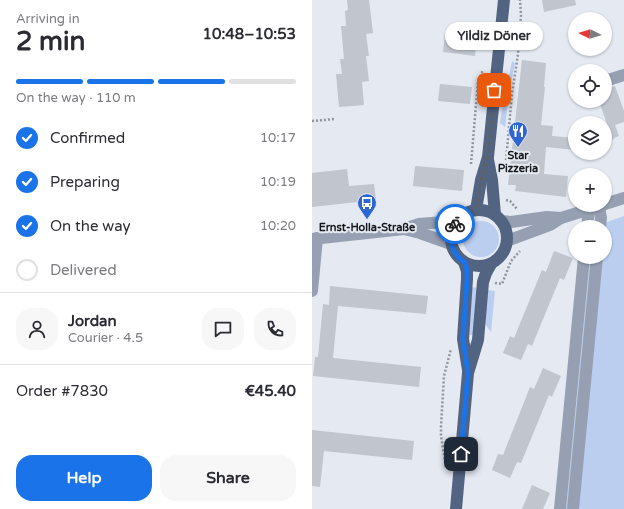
<!DOCTYPE html>
<meta charset="utf-8">
<style>
body{margin:0;font-family:"Varela Round",sans-serif;background:#f7f7f7;color:#2b2b33;height:100vh;display:flex;flex-direction:column;font-size:15px;white-space:nowrap}
*{box-sizing:border-box;margin:0}
p{font-size:13px;color:#7c7c81}
.icon{flex:none;width:22px;height:22px;fill:none;stroke:currentColor;stroke-width:2;stroke-linecap:round;stroke-linejoin:round}
.map{position:relative;flex:1;overflow:hidden}
.details{display:flex;flex-direction:column;background:#fff;width:312px}
.details>*{flex:none}
.needle{width:26px;rotate:275deg}
.controls{position:absolute;left:256px;top:12px;display:grid;gap:8px}
.controls a{display:grid;place-items:center;width:44px;height:44px;border-radius:50%;background:#fff;box-shadow:0 1px 3px #0004;font-size:20px}
.pin{position:absolute;display:grid;place-items:center;width:34px;height:34px;color:#fff;margin:-17px;border-radius:8px;box-shadow:0 2px 6px #0006}
.courier{position:absolute;display:grid;place-items:center;width:40px;height:40px;margin:-20px;border:3px solid #1a73e8;border-radius:50%;background:#fff;color:#222;box-shadow:0 1px 5px #0007}
.bubble{position:absolute;height:28px;border-radius:14px;background:#fff;box-shadow:0 1px 3px #0004;font-size:13px;font-weight:700;line-height:28px;text-align:center}
.overview em{font-style:normal;font-weight:700}
.overview div{display:flex;flex-direction:column-reverse}
.overview{display:flex;align-items:center;justify-content:space-between;height:68px;padding:0 16px}
h1{font-size:26px;font-weight:700;line-height:30px}
.bar{display:grid;grid-template-columns:repeat(4,1fr);gap:6px 4px;align-content:center;height:48px;padding:0 16px}
.bar i{height:5px;border-radius:3px;background:#e1e1e2}
.bar .on{background:#1a73e8}
.bar p{grid-column:span 4}
.line{display:flex;align-items:center;gap:10px;padding:0 16px;border-top:1px solid #e1e1e2}
.line div{flex:1}
.round{display:grid;place-items:center;flex:none;width:42px;height:42px;border-radius:16px;background:#f7f7f7}
ol{padding:0 16px;list-style:none}
li{display:flex;align-items:center;gap:12px;height:44px}
li p{margin-inline-start:auto}
li .icon{padding:4px;border-radius:50%;background:#1a73e8;color:#fff;stroke-width:4}
li:last-child{color:#7c7c81}
li i{width:22px;height:22px;border:2px solid #e1e1e2;border-radius:50%}
.primary-button{display:flex;gap:8px;margin-top:auto;padding:8px 16px}
.primary-button a{flex:1;height:46px;border-radius:16px;background:#1a73e8;color:#fff;font-size:16px;font-weight:700;line-height:46px;text-align:center}
.primary-button a+a{background:#f7f7f7;color:#2b2b33}
main{display:flex;flex:1;min-height:0}
.map>svg:first-child{display:block}
.green{fill:#bbcef0}
.building{fill:#c0c5ce}
.lines{fill:none;stroke-linecap:round;stroke-linejoin:round}
.path{stroke:#91959b;stroke-width:2.5;stroke-dasharray:2 2;stroke-linecap:butt}
.minor{stroke:#96a0b2;stroke-width:12}
.major{stroke:#536483;stroke-width:12}
.done{stroke:#5e6166;stroke-width:4;stroke-dasharray:0 7.2}
.route{stroke:#1a73e8;stroke-width:5}
.labels{text-anchor:middle;dominant-baseline:central;stroke-width:4;stroke-linejoin:round;paint-order:stroke}
.poi-label{font-size:11px;font-weight:bold;fill:#16181b;stroke:#e4e9f2}
</style>
<main>
<section class="details">
<div class="overview"><div><h1>2 min</h1><p>Arriving in</p></div><em>10:48–10:53</em></div>
<div class="bar"><i class="on"></i><i class="on"></i><i class="on"></i><i></i><p>On the way · 110 m</p></div>
<ol>
<li><svg class="icon" aria-label="check" viewBox="0 0 24 24"><path d="M5 12l5 5 9-10"/></svg>Confirmed<p>10:17</p></li>
<li><svg class="icon" aria-label="check" viewBox="0 0 24 24"><path d="M5 12l5 5 9-10"/></svg>Preparing<p>10:19</p></li>
<li><svg class="icon" aria-label="check" viewBox="0 0 24 24"><path d="M5 12l5 5 9-10"/></svg>On the way<p>10:20</p></li>
<li><i></i>Delivered</li>
</ol>
<div class="line" style="height:72px"><a class="round"><svg class="icon" aria-label="person" viewBox="0 0 24 24"><circle cx="12" cy="8" r="4"/><path d="M4 21q1-7 8-7t8 7"/></svg></a><div><b>Jordan</b><p>Courier · 4.5</p></div><a class="round"><svg class="icon" aria-label="chat" viewBox="0 0 24 24"><path d="M4 5h16v11H9l-5 4z"/></svg></a><a class="round"><svg class="icon" aria-label="phone" viewBox="0 0 24 24"><path d="M5 4h4l2 5-3 2q2 4 5 5l2-3 5 2v4C11 20 4 13 5 4z"/></svg></a></div>
<div class="line" style="height:52px"><div>Order #7830</div><b>€45.40</b></div>
<div class="primary-button"><a>Help</a><a>Share</a></div>
</section>
<div class="map">
<svg width="312" height="509" viewBox="0 0 312 509">
<rect width="100%" height="100%" fill="#e4e9f2"/>
<g class="green">
<path d="M200 61 203 63 196 100 193 127 188 123 189 116Z"/>
<path d="M312 216V509H254L278 257H293V227H281Z"/>
<circle cx="169" cy="239" r="18"/>
<path d="M159 287 167 288 161 335H157Z"/>
<path d="M175 290 183 291 179 332 173 324Z"/>
</g>
<g class="building">
<path d="M35 0H57L61 33 54 34 57 56H54L57 81 50 82 52 105 27 107 24 74H30L28 59H32L29 26H34L33 11 36 10Z"/>
<path d="M230 0H263L264 5 232 12Z"/>
<path d="M133 35 165 39 163 56 131 52Z"/>
<path d="M210 60 234 63 232 87H233L229 125 241 126 240 136 263 138V150L234 147 232 174 256 176 254 197 203 191 204 185H196Z"/>
<path d="M128 84 160 87 158 104 126 101Z"/>
<path d="M303 86 312 111V122L303 125 307 136 302 138 293 147V128L296 127 287 101H293V88Z"/>
<path d="M103 166 152 170 150 191 101 186Z"/>
<path d="M35 169 37 186 62 184 64 200 0 207V173Z"/>
<path d="M242 251 261 258 252 280 248 278 220 346 216 344 209 360 191 353 198 336 202 338 230 270 234 272Z"/>
<path d="M18 286 116 296 114 314 26 306 21 358 109 367 107 387 1 376 3 357H6L11 304 17 305Z"/>
<path d="M231 368 249 376 240 397 237 395 209 463 205 462 198 478 180 470 186 454 191 455 218 387 222 389Z"/>
<path d="M0 430 102 441 100 460 12 451 8 487 0 486Z"/>
<path d="M220 485 238 493 231 509H210Z"/>
</g>
<g class="lines">
<g class="path">
<path d="M0 121 23 119"/>
<path d="M159 164 166 81 171 70"/>
<path d="M193 172 200 94 206 54 209 15 208 0"/>
<path d="M194 200 198 201 205 209"/>
<path d="M183 283 190 284 199 261 208 251"/>
<path d="M134 467 129 436V426L132 376 139 349"/>
</g>
<g class="minor">
<path d="M293 81 312 75"/>
<path d="M293 204 312 198"/>
<path d="M287 207 289 218 288 227"/>
<path d="M189 221 199 222 235 217 249 218"/>
<path d="M275 227 277 209"/>
<path d="M92 229 108 233 139 244"/>
<path d="M0 239 92 229 107 224 145 221"/>
<path d="M195 241 238 225 249 218 291 205"/>
<path d="M0 291 5 238"/>
<path d="M248 509 272 257"/>
<path d="M261 509 285 257"/>
</g>
<g class="major">
<path d="M176 160 180 180 183 215"/>
<circle cx="167" cy="238" r="28"/>
<path d="M164 210 169 180 176 157 192 0"/>
<path d="M152 262 155 271V279L151 339 156 370"/>
<path d="M144 509 156 373 166 340 171 282 174 273 179 264"/>
</g>
</g>
<g class="lines">
<path class="done" d="M143 224C148 216 155 213 164 210L169 180 176 157 182 90"/>
<path class="route" d="M143 224C137 235 138 247 146 257 148 259 151 261 153 263 155 267 155 274 155 279L151 339 156 373 149 454"/>
</g>
<defs>
<g id="restaurant-pin" transform="scale(1)"><path d="M0 17L-7.5 6A9.5 9.5 0 1 1 7.5 6Z" fill="#2f64d3" stroke="#e4e9f2"/><path d="M-5-6h1v4h1v-4h1v4h1v-4h1v5L-1.5 .5V6h-2V.5L-5-1ZM5-6V6H3V1.5H1.5Q1.5-4 5-6Z" fill="#fff"/></g>
<g id="bus-pin" transform="scale(1)"><path d="M0 17L-7.5 6A9.5 9.5 0 1 1 7.5 6Z" fill="#2f64d3" stroke="#e4e9f2"/><path d="M-5-6H5V4H4V6H2V4H-2V6H-4V4H-5ZM-3.5-4V0h7V-4ZM-3.5 1.2v1.5H-2V1.2ZM2 1.2v1.5H3.5V1.2Z" fill="#fff"/></g>
</defs>
<g fill-rule="evenodd">
<use href="#restaurant-pin" x="206" y="131"/>
<use href="#bus-pin" x="55" y="203"/>
</g>
<g class="labels">
<g class="poi-label">
<text x="206" y="155">Star<tspan x="206" dy="13">Pizzeria</tspan></text>
<text x="55" y="227">Ernst-Holla-Straße</text>
</g>
</g>
</svg>
<div class="controls">
<a><svg class="needle" viewBox="-14 -14 28 28"><path d="M0-13l5 13h-10z" fill="#e53935"/><path d="M0 13l5-13h-10z" fill="#7c7c81"/></svg></a>
<a><svg class="icon" aria-label="locate" viewBox="0 0 24 24"><circle cx="12" cy="12" r="6"/><path d="M12 2v4M12 18v4M2 12h4M18 12h4"/></svg></a>
<a><svg class="icon" aria-label="layers" viewBox="0 0 24 24"><path d="M12 4l9 5-9 5-9-5zM3 14l9 5 9-5"/></svg></a>
<a>+</a>
<a>−</a>
</div>
<div class="pin" style="left:182px;top:90px;background:#ea580c"><svg class="icon" aria-label="bag" viewBox="0 0 24 24"><path d="M5 8h14l-1 12H6zM9 8a3 3 0 0 1 6 0"/></svg></div>
<div class="pin" style="left:149px;top:454px;background:#1f2937"><svg class="icon" aria-label="home" viewBox="0 0 24 24"><path d="M3 11l9-7 9 7M6 9v11h12V9"/></svg></div>
<div class="courier" style="left:143px;top:224px"><svg class="icon" aria-label="bike" viewBox="0 0 24 24"><circle cx="6" cy="16" r="4"/><circle cx="18" cy="16" r="4"/><path d="M6 16l4-8h5l3 8M10 8l3 8H6M13 5h3"/></svg></div>
<div class="bubble" style="left:133px;top:22px;width:98px">Yildiz Döner</div>
</div>
</main>
